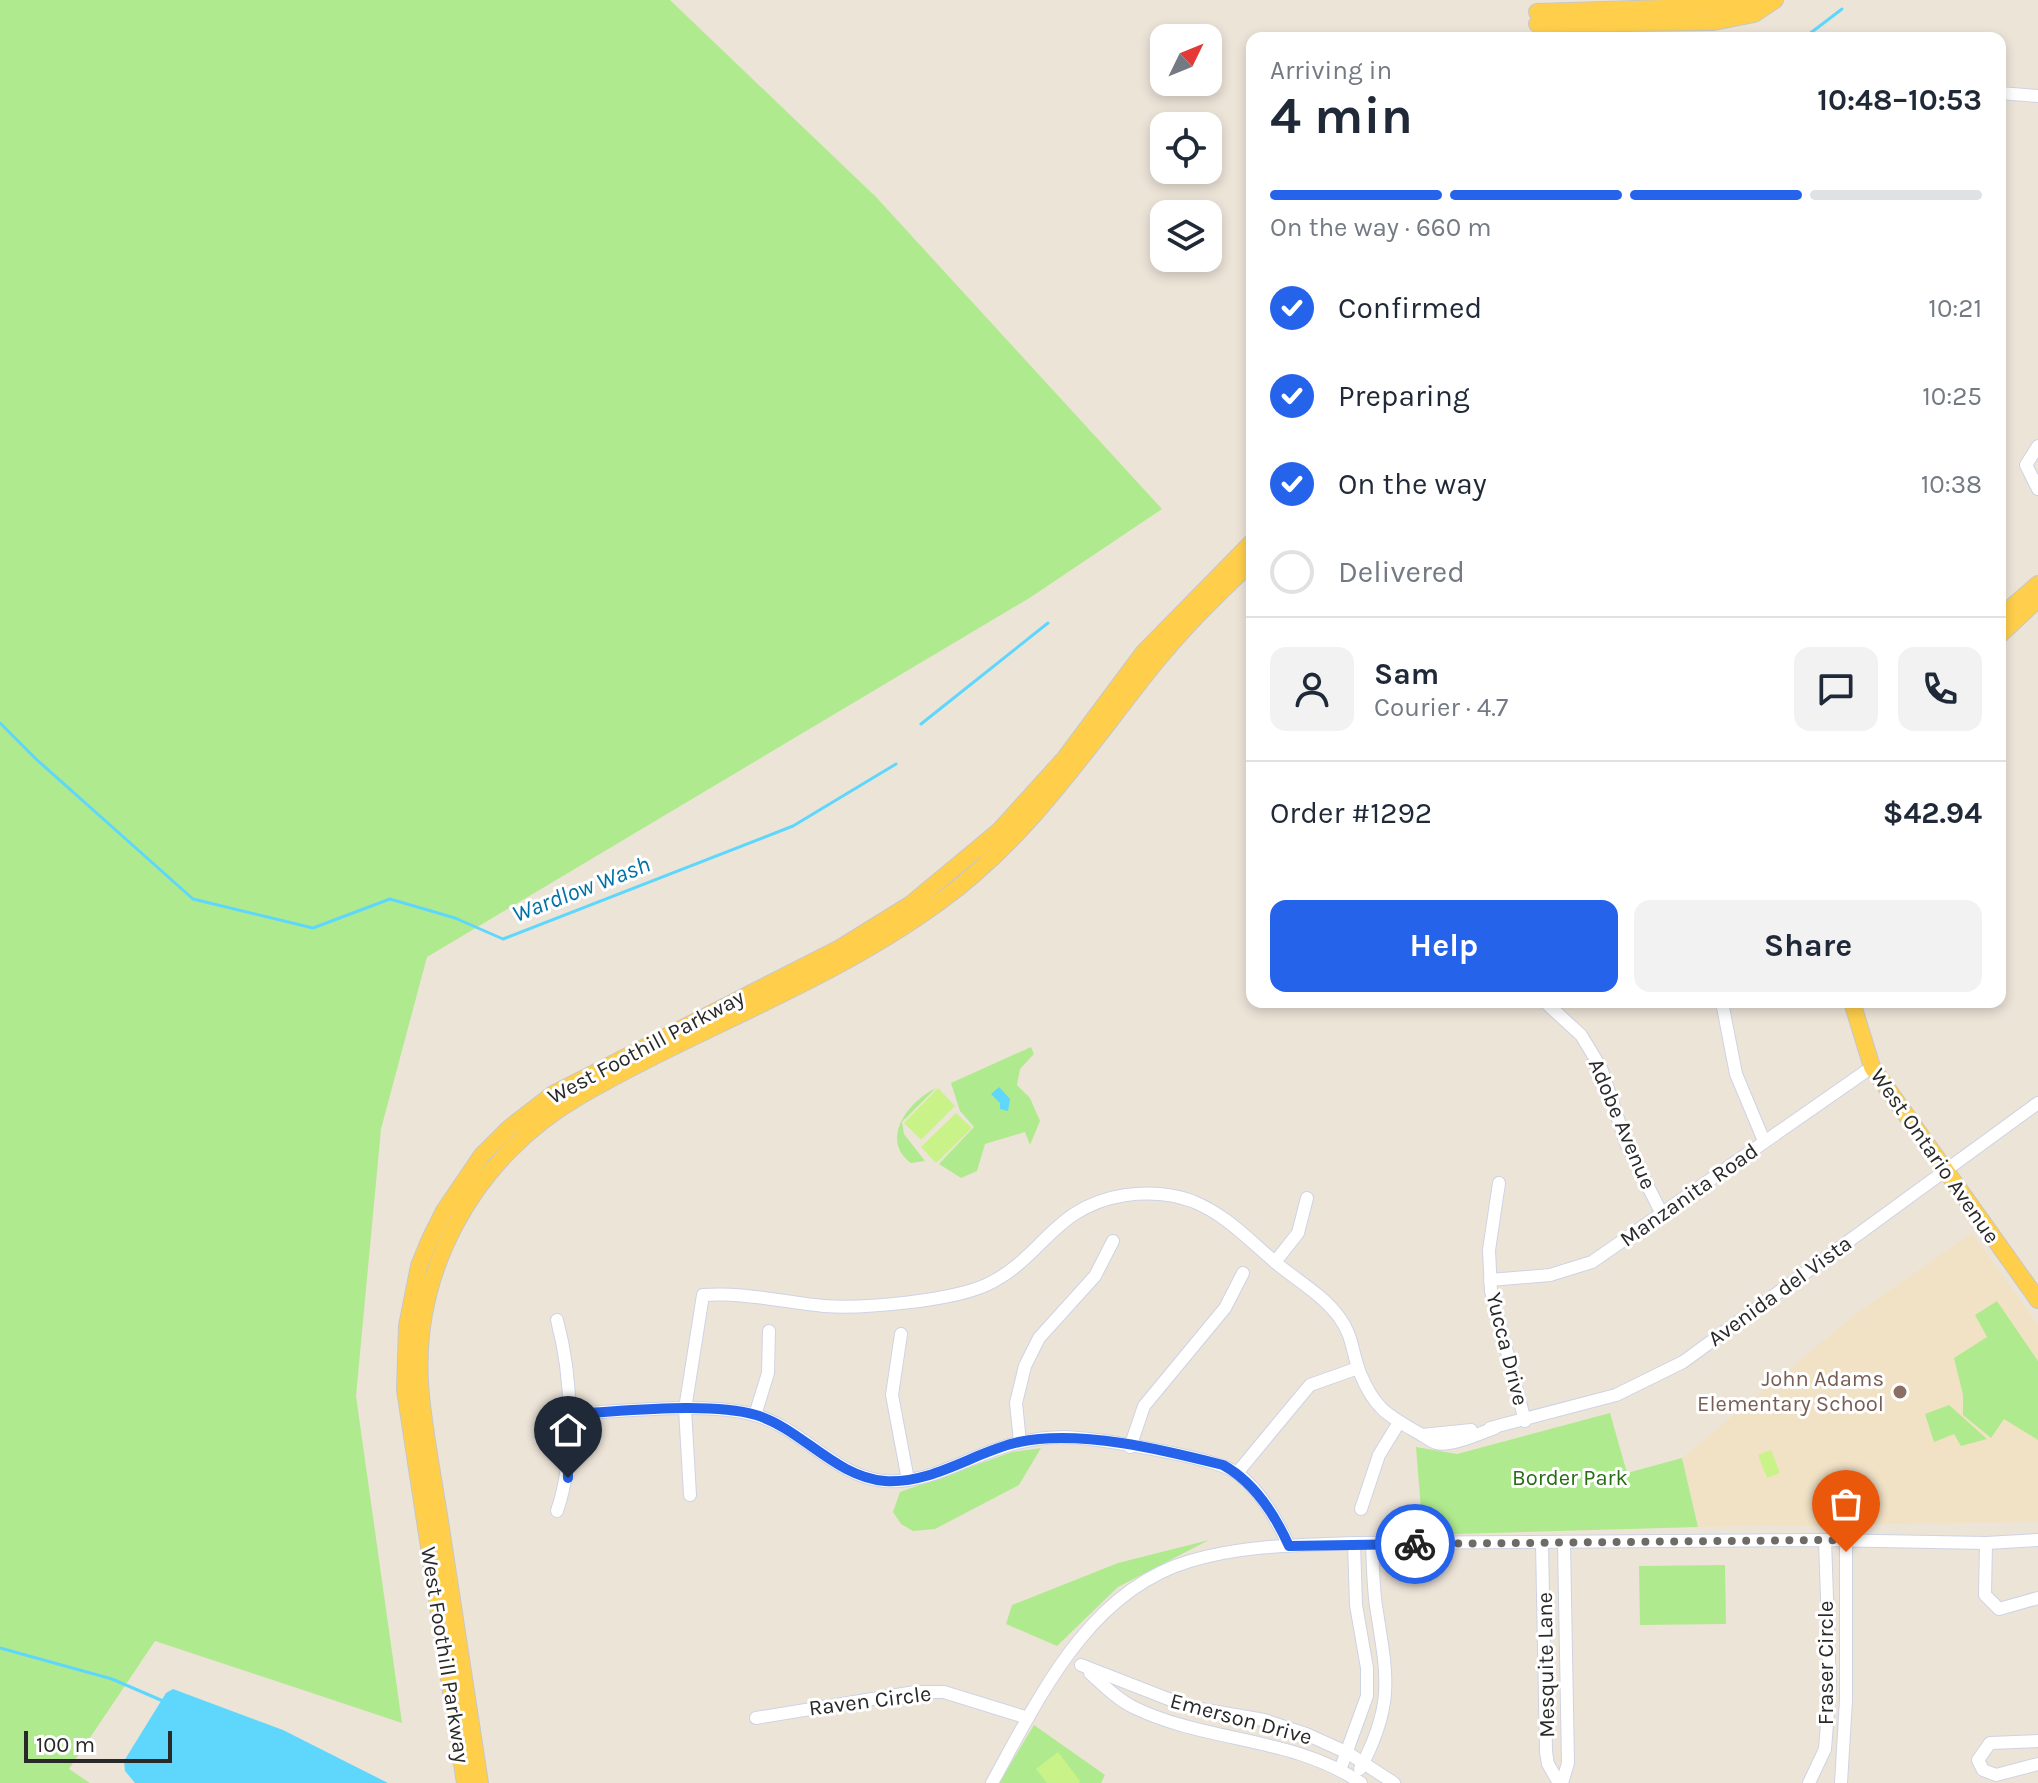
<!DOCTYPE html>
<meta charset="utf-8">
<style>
body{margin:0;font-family:Karla,sans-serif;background:#f2f2f3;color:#1f2937;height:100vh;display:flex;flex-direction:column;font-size:30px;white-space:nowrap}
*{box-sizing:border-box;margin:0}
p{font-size:26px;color:#747a83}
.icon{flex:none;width:44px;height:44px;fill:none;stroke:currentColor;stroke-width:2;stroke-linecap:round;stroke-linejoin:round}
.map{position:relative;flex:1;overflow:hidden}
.details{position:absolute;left:1246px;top:32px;width:760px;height:976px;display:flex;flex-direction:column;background:#fff;border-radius:16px;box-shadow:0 4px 12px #0003}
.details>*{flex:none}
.needle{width:52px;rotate:47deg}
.tools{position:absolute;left:1150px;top:24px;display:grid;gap:16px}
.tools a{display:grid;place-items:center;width:72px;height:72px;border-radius:16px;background:#fff;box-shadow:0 4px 12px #0003;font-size:40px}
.scale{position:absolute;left:24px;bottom:20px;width:148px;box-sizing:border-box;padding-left:8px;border:4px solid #292929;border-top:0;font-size:22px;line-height:28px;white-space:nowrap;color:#292929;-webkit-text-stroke:6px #fff;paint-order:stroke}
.pin{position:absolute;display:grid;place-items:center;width:68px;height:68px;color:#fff;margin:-82px -34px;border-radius:50% 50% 50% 0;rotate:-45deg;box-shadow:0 0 8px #0007}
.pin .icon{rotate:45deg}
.courier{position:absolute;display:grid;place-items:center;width:80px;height:80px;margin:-40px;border:6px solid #2563eb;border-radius:50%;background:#fff;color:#222;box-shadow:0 2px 10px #0007}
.headline em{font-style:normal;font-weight:700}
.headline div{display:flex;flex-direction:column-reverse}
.headline{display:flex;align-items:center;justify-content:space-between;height:136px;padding:0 24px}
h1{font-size:52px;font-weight:700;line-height:60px}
.bar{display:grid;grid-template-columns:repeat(4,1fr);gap:12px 8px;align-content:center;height:96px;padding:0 24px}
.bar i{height:10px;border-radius:6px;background:#e0e1e3}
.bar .selected{background:#2563eb}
.bar p{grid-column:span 4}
.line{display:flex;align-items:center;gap:20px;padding:0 24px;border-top:2px solid #e0e1e3}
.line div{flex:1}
.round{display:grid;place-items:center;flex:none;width:84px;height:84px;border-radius:16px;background:#f2f2f3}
ol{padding:0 24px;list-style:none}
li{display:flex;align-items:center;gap:24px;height:88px}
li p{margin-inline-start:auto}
li .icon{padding:8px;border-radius:50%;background:#2563eb;color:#fff;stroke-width:4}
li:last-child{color:#747a83}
li i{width:44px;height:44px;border:4px solid #e0e1e3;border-radius:50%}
.button{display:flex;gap:16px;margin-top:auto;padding:16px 24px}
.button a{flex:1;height:92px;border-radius:16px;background:#2563eb;color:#fff;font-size:32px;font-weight:700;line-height:92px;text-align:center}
.button a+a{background:#f2f2f3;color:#1f2937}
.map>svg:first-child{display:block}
.education{fill:#f1e2c6}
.green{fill:#b0ea8e}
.pitch{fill:#c9f388}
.water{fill:#5fd7fc}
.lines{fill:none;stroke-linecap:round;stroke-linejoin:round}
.stream{stroke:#5fd7fc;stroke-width:3}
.minor-casing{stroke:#ced3e4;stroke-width:14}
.major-casing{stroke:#c7c7c7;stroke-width:18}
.minor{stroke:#fff;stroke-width:12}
.major{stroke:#ffcf4c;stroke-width:16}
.done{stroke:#6e6a66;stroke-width:8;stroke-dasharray:0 14.4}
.route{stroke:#2563eb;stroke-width:10}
.education-dot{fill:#8d6e63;stroke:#fff;stroke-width:3}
.labels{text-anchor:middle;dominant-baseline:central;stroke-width:6;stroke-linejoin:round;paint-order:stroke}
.street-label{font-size:22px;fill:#292929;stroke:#fff}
.education-label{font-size:22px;fill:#785e54;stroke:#fff;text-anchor:end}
.park-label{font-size:22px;fill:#276d11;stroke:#fff}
.water-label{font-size:24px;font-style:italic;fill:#0072a6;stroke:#fff}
</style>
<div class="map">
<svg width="2038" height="1783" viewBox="0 0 2038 1783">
<rect width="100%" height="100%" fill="#ede4d8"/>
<path class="education" d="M1972 1233 2038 1325V1522L1698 1527 1682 1458 1857 1313Z"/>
<g class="green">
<path d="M0 0H670L876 197 1162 509 1031 597 427 957 381 1129 356 1396 402 1723 155 1641 69 1769 90 1783H0Z"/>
<path d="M1031 1047 1034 1054 1020 1069 1017 1085 1030 1098 1040 1121 1030 1145 1025 1132 985 1144 977 1171 961 1178 939 1164 974 1127 960 1111 951 1083Z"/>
<path d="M936 1088 902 1122 904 1134 925 1161 911 1163C879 1139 909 1101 936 1088Z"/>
<path d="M1997 1301 2038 1361V1440L2004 1419 1991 1438 1963 1415V1395L1954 1358 1987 1337 1975 1315Z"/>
<path d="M1949 1405 1987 1439 1961 1446 1954 1434 1934 1442 1925 1414Z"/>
<path d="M1610 1413 1627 1473 1682 1458 1698 1527 1423 1535 1416 1447 1457 1454Z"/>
<path d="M1041 1448 1019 1485 935 1529 913 1531 901 1524 893 1512 900 1492 1012 1452Z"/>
<path d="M1209 1540 1118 1587 1057 1646 1006 1624 1012 1605 1118 1563Z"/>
<path d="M1725 1565 1726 1624 1640 1625 1639 1566Z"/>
<path d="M1034 1725 1105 1775 1101 1783H999Z"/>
</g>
<g class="pitch">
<path d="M938 1088 955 1106 921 1140 904 1123Z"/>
<path d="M956 1113 972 1128 936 1163 921 1147Z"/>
<path d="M1771 1450 1780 1473 1767 1478 1758 1455Z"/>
<path d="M1058 1752 1080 1781 1079 1783H1047L1036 1769Z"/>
</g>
<g class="water">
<path d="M999 1087 1010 1099 1008 1111 1000 1109V1103L991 1094Z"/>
<path d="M173 1689 283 1730 388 1783H135L125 1771 124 1761 166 1693Z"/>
</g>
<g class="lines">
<g class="stream">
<path d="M1804 38 1842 9"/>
<path d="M0 723 36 759 193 899 313 928 390 899 455 918 503 939 793 826 896 764"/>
<path d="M921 724 1048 623"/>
<path d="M0 1648 112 1679 163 1701"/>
</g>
<g class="minor-casing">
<g id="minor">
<path d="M2000 93 2038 96"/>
<path d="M2038 446 2026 465 2038 489"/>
<path d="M1545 1002 1581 1035 1601 1068 1626 1143 1662 1214"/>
<path d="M1722 1002 1736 1074 1764 1141"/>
<path d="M1499 1183 1489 1250 1491 1291 1525 1421"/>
<path d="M1275 1262 1298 1233 1307 1198"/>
<path d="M1490 1280 1550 1275 1592 1262 1872 1067"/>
<path d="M901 1334 892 1395 908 1480"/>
<path d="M567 1414C620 1412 706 1401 755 1415 802 1428 834 1476 884 1481 932 1485 972 1453 1017 1443 1033 1439 1049 1437 1065 1437 1095 1438 1215 1457 1237 1473 1260 1490 1277 1520 1289 1546"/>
<path d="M755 1415 768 1373 769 1331"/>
<path d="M1490 1428 1616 1395 1683 1362 2038 1103"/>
<path d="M1422 1435 1471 1430"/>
<path d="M1020 1442 1016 1403 1025 1366 1039 1338 1095 1276 1113 1241"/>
<path d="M1130 1447 1144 1406 1225 1308 1243 1273"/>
<path d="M1237 1473 1310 1385 1358 1368"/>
<path d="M690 1495 685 1409 703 1295C744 1292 783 1302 824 1306 863 1309 950 1301 986 1285 1044 1258 1052 1206 1126 1195 1149 1192 1170 1193 1192 1201 1225 1214 1248 1239 1275 1262 1296 1280 1322 1294 1339 1317 1353 1335 1352 1353 1360 1373 1375 1410 1389 1416 1422 1435 1432 1441 1437 1446 1449 1443 1465 1441 1480 1433 1495 1428"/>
<path d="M1361 1509 1379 1455 1398 1424"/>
<path d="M557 1511C576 1456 572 1376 557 1320"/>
<path d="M1542 1543 1546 1752 1548 1764 1559 1783"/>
<path d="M1986 1543 1985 1595 1999 1609 2038 1598"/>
<path d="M1081 1665 1189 1707 1264 1720 1306 1734 1348 1753 1394 1783"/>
<path d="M1090 1673C1103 1685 1117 1699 1133 1707 1206 1743 1293 1736 1361 1783"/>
<path d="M756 1718 915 1692H944L1028 1718"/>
<path d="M2038 1741 1990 1743 1978 1760 1983 1770 1996 1775 2038 1764"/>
<path d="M1360 1769C1395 1703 1387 1676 1376 1606 1373 1586 1373 1564 1372 1543"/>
<path d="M1340 1770 1367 1696V1668L1356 1605 1354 1543"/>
<path d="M992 1783C1039 1698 1088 1591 1190 1561 1243 1545 1300 1545 1354 1543L1825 1540 1986 1543 2038 1540"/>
<path d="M1562 1783 1568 1763 1564 1543"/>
<path d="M1809 1783 1825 1749 1830 1686 1825 1540"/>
<path d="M1841 1783 1846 1700V1541"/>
</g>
</g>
<g class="major-casing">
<g id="major">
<path d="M1537 12 1764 5"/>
<path d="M1537 24 1714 22 1754 14 1775 0"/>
<path d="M2000 617 2038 584"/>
<path d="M2000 635 2038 599"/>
<path d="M1852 1002 1872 1067 2038 1300"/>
<path d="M465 1783 405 1390 407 1326 419 1266 430 1239 444 1211 482 1155 508 1129 553 1094 840 948 911 904 999 831 1065 758 1144 652 1252 542"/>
<path d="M480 1783C467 1702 456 1622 443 1541 436 1493 426 1444 421 1396 409 1273 474 1157 580 1096 697 1028 828 983 938 903 1027 839 1084 752 1151 668 1181 630 1216 595 1252 562"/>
</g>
</g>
<use href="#minor" class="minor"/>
<use href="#major" class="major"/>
</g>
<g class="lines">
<path class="done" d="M1415 1544 1825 1540 1846 1541V1552"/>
<path class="route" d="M568 1478 567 1414C619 1412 708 1401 756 1415 802 1429 835 1477 885 1481 933 1484 974 1452 1019 1442 1079 1429 1164 1450 1223 1465 1254 1482 1275 1515 1289 1546L1415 1544"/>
</g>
<circle class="education-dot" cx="1900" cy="1392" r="8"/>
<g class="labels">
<g class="street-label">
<text transform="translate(646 1047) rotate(-28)">West Foothill Parkway</text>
<text transform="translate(1622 1124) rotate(67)">Adobe Avenue</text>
<text transform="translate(1935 1156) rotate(55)">West Ontario Avenue</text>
<text transform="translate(1689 1195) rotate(-35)">Manzanita Road</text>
<text transform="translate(1780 1291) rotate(-36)">Avenida del Vista</text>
<text transform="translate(1507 1349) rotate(76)">Yucca Drive</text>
<text transform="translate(445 1655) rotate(81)">West Foothill Parkway</text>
<text transform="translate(1826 1663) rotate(-90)">Fraser Circle</text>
<text transform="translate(1546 1665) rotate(-91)">Mesquite Lane</text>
<text transform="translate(870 1701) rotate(-7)">Raven Circle</text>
<text transform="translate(1241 1719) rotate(15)">Emerson Drive</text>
</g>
<g class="education-label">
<text x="1884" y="1379">John Adams<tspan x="1884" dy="25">Elementary School</tspan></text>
</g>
<g class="park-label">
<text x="1570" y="1478">Border Park</text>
</g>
<g class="water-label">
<text transform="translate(581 889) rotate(-21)">Wardlow Wash</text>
</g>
</g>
</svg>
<div class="tools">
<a><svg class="needle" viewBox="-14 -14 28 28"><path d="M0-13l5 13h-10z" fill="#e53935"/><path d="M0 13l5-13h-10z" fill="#747a83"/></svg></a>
<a><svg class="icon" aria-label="locate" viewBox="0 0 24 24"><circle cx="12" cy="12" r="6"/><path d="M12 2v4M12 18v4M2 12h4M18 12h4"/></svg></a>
<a><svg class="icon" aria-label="layers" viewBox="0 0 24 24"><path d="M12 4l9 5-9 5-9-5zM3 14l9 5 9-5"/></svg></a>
</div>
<div class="scale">100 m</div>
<div class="pin" style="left:1846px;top:1552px;background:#ea580c"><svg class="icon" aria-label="bag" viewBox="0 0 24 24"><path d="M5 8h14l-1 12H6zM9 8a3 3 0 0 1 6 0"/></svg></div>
<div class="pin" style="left:568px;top:1478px;background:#1f2937"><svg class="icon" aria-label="home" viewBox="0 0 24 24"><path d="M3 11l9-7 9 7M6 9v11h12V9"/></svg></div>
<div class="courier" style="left:1415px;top:1544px"><svg class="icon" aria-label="bike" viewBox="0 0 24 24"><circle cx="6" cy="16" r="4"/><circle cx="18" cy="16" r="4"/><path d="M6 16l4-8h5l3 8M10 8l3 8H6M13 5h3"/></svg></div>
<section class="details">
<div class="headline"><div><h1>4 min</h1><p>Arriving in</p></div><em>10:48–10:53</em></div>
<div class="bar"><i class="selected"></i><i class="selected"></i><i class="selected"></i><i></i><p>On the way · 660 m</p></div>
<ol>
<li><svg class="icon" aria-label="check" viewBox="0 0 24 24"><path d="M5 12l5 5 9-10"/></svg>Confirmed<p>10:21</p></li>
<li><svg class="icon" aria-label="check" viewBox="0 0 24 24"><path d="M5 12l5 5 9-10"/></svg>Preparing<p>10:25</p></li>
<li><svg class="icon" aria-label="check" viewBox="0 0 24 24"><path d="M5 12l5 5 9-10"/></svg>On the way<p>10:38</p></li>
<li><i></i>Delivered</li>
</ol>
<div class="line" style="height:144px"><a class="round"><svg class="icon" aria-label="person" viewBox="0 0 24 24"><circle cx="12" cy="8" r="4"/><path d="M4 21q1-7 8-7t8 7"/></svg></a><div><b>Sam</b><p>Courier · 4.7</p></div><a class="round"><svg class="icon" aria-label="chat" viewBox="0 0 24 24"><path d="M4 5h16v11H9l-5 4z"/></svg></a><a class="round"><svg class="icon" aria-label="phone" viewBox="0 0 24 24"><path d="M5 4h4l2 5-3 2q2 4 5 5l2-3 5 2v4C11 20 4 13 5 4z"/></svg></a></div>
<div class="line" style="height:104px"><div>Order #1292</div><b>$42.94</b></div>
<div class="button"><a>Help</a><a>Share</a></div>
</section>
</div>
